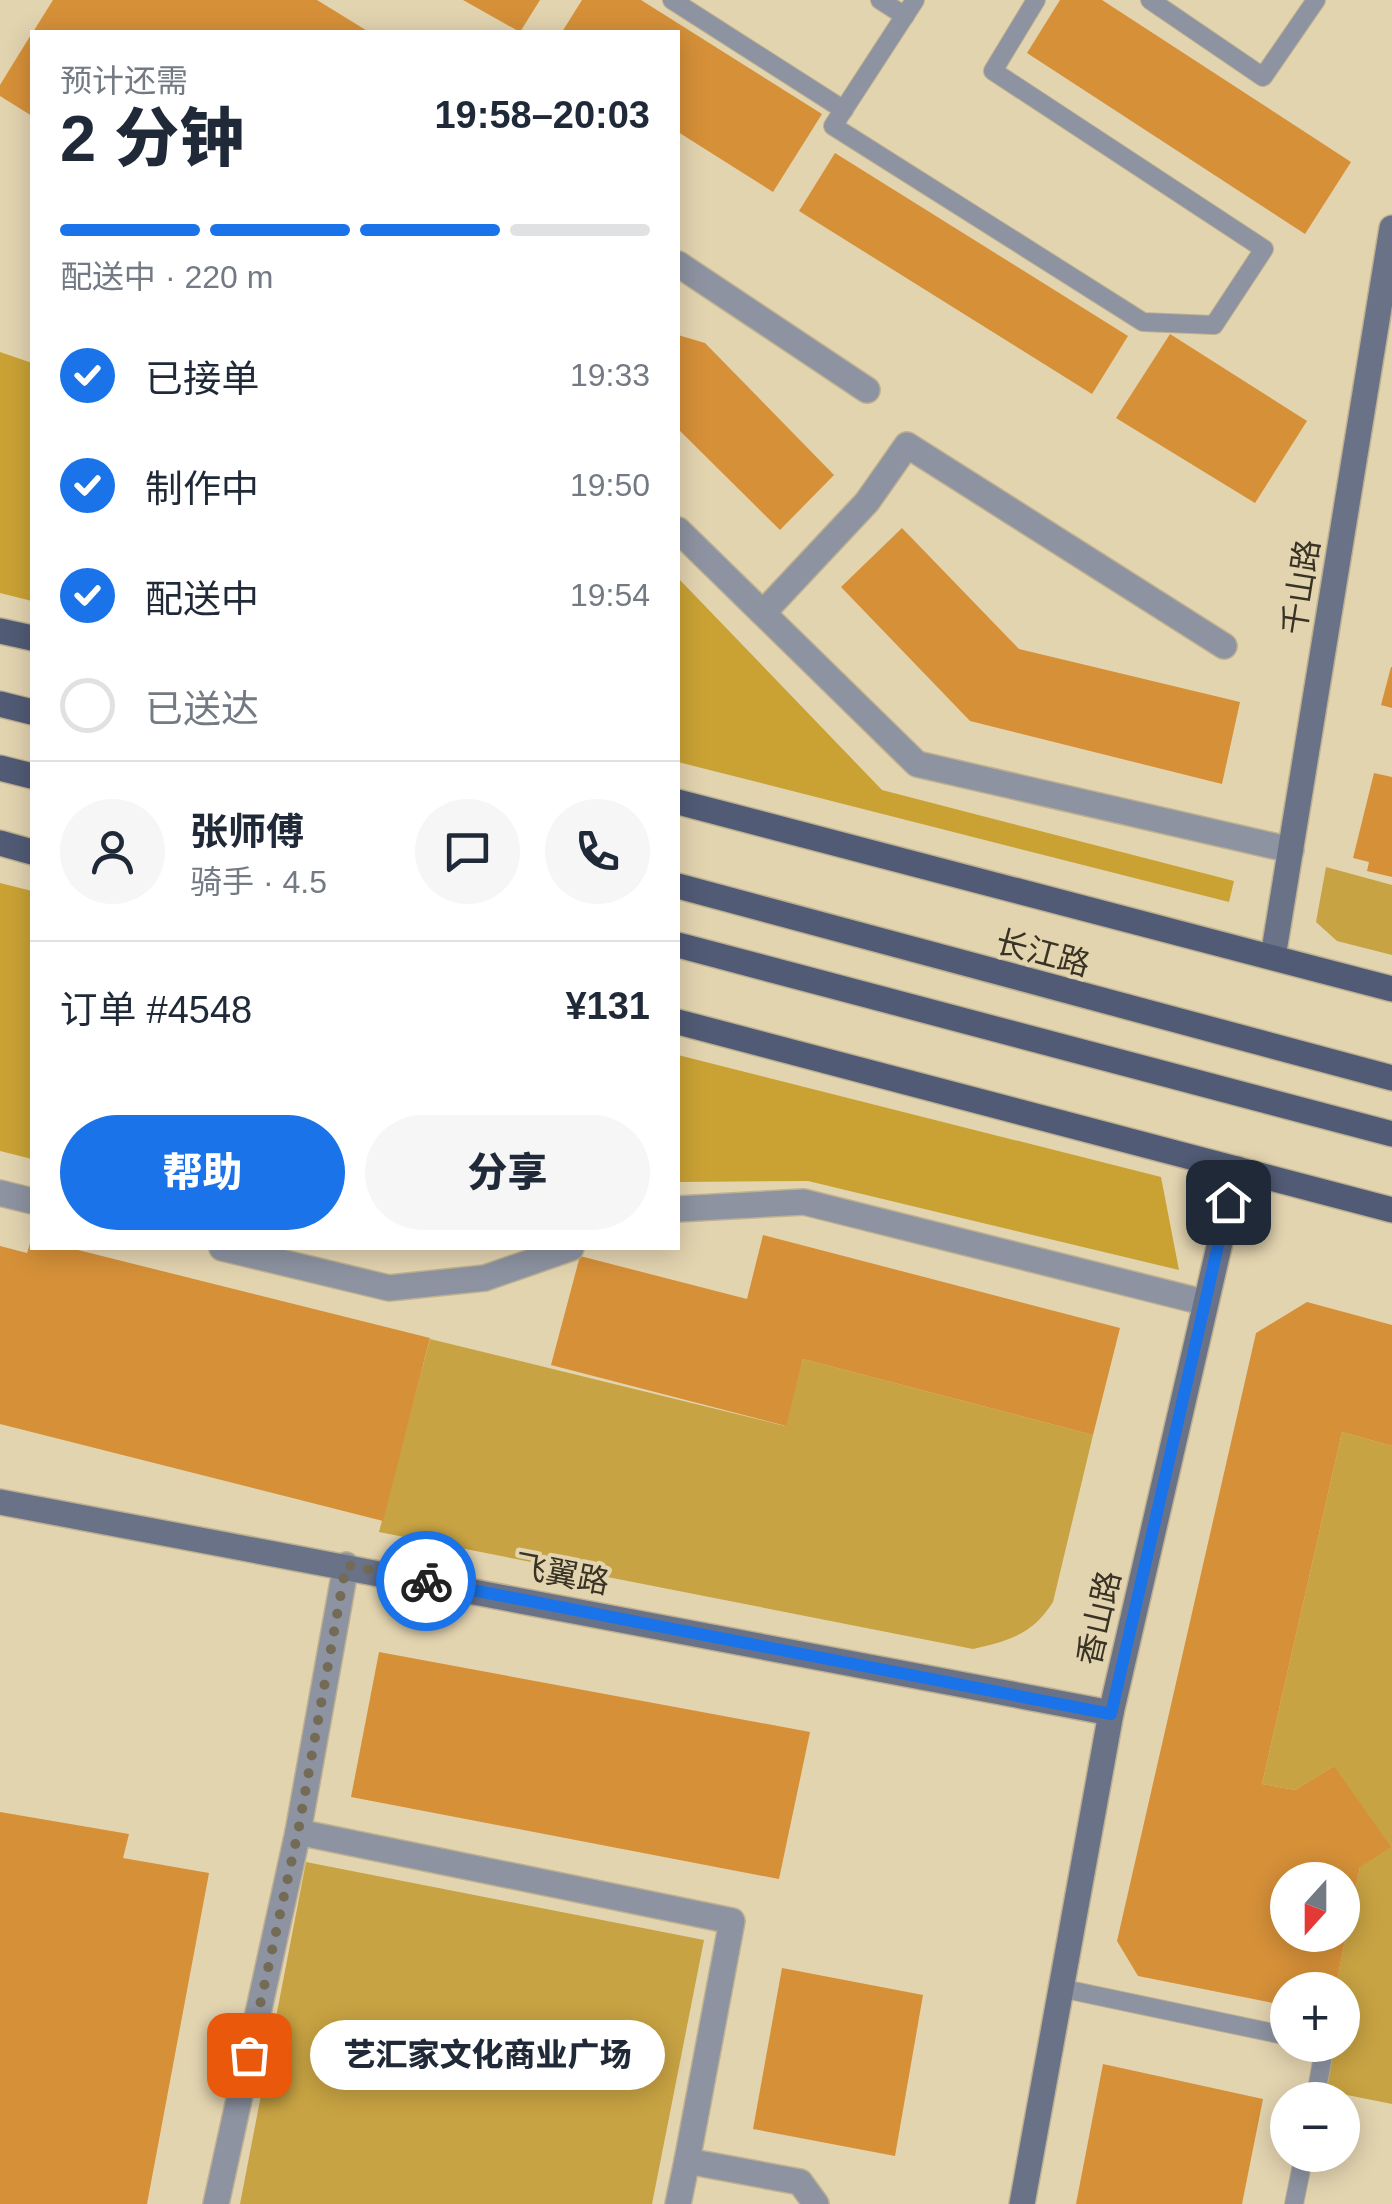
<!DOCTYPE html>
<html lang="zh">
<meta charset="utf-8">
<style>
body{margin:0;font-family:Arial,"Noto Sans SC",sans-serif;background:#f6f6f7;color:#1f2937;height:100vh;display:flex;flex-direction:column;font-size:38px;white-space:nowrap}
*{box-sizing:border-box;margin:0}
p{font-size:32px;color:#747a83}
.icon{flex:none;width:55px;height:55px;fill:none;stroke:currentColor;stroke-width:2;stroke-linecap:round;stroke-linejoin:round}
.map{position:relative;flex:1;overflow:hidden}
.drawer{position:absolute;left:30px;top:30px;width:650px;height:1220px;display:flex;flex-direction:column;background:#fff;border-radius:0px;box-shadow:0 5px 25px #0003}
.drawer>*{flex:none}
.needle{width:65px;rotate:201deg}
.controls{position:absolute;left:1270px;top:1862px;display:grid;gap:20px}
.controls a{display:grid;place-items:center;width:90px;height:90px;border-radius:50%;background:#fff;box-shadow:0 5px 25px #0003;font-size:50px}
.pin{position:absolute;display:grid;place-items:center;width:85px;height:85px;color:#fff;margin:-42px;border-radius:20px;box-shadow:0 5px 15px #0006}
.courier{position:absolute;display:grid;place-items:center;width:100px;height:100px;margin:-50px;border:8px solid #1a73e8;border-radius:50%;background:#fff;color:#222;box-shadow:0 2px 12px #0007}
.bubble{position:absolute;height:70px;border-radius:35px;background:#fff;box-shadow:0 5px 25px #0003;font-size:32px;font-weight:800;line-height:70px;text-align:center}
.head em{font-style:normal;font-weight:800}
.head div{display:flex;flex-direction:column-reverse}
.head{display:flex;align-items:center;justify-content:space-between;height:170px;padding:0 30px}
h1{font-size:65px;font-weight:800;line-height:75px}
.bar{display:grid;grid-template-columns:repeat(4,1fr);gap:15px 10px;align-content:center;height:120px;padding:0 30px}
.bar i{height:12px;border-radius:8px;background:#e0e1e3}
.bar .on{background:#1a73e8}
.bar p{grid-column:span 4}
.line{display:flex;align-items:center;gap:25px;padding:0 30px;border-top:2px solid #e0e1e3}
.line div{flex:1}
.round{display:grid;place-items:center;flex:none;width:105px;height:105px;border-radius:52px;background:#f6f6f7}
ol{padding:0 30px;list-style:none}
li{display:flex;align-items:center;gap:30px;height:110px}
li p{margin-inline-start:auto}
li .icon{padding:10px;border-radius:50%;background:#1a73e8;color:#fff;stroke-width:4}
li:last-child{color:#747a83}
li i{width:55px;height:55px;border:5px solid #e0e1e3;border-radius:50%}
.primary-button{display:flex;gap:20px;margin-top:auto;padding:20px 30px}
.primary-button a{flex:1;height:115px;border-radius:60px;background:#1a73e8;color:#fff;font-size:40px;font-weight:800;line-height:115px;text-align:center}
.primary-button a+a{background:#f6f6f7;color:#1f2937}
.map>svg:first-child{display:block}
.green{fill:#c8a343}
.forest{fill:#caa234}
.building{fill:#d69038;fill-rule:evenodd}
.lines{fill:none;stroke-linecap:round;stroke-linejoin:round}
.lane-casing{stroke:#beb191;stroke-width:20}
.street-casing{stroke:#beb191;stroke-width:28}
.secondary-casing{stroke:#beb191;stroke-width:28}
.primary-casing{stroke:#beb191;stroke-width:28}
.lane{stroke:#8d93a1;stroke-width:18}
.street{stroke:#8d93a1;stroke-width:25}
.secondary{stroke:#6a7288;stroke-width:25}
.primary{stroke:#515b75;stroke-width:25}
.done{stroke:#746b56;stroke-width:10;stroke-dasharray:0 18}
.route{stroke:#1a73e8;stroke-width:12}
.labels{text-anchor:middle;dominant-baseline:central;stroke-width:8;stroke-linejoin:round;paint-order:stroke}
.street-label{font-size:32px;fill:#393325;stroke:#e3d4b0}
</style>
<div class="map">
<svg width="1392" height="2204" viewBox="0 0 1392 2204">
<rect width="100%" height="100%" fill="#e3d4b0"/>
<g class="green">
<path d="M1326 867 1392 885V955L1337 941 1316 922Z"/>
<path d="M430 1339 785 1426 803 1359 1093 1435 1053 1602C1033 1634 1009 1641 973 1649L379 1532Z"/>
<path d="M1342 1432 1392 1446V2104L1317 2089 1325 2045H1342V1990H1335L1360 1867 1334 1766 1295 1790 1262 1784Z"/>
<path d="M306 1862 704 1940 652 2204H240Z"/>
</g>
<g class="forest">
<path d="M0 352 32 363V601L0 593Z"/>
<path d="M678 578 882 790 1234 881 1229 902 678 762Z"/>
<path d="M0 883 32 891V1159L0 1151Z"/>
<path d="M678 1055 1161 1177 1179 1270 808 1181 678 1182Z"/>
</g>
<g class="building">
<path d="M53 0H317L369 32H33Z"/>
<path d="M463 0H540L520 32Z"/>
<path d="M582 0H641L822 114 773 192 678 132V32H562Z"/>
<path d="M1060 0H1102L1351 162 1305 234 1027 53Z"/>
<path d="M32 33V116L0 96V85Z"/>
<path d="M835 153 1128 336 1092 394 799 211Z"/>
<path d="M1170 334 1307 421 1255 503 1116 418Z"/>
<path d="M678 335 705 343 834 475 780 530 678 429Z"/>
<path d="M902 528 1019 649 1240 702 1222 784 970 721 841 587Z"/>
<path d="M1391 667H1392V708L1381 705Z"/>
<path d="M1374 773 1392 777V877L1367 871 1369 862 1353 858Z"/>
<path d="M763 1235 1120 1328 1093 1435 803 1359 786 1426 551 1365 580 1256 747 1299Z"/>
<path d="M32 1237V1248H70L430 1338 383 1521 0 1424V1246L27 1253Z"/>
<path d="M1307 1302 1392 1325V1446L1342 1432 1262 1784 1295 1790 1334 1766 1391 1847 1360 1867 1335 1990H1288V2006L1138 1976 1117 1941 1256 1333ZM1288 1880H1342V1935H1288Z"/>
<path d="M379 1652 810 1732 779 1879 351 1797Z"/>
<path d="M0 1812 129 1834 123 1858 209 1873 147 2204H0Z"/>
<path d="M782 1968 923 1995 895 2156 753 2129Z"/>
<path d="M1103 2064 1263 2099 1242 2204H1076Z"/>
</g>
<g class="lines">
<g class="lane-casing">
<g id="lane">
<path d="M672 0 844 110"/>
<path d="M880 0 905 16"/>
<path d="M915 0 833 126 1143 322 1214 325 1264 249 993 71 1036 0"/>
<path d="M1150 0 1263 77 1316 0"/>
<path d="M1060 1988 1288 2036"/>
<path d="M1315 2100 1325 2045"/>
<path d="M1294 2204 1304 2155"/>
</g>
</g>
<g class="street-casing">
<g id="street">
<path d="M678 264 867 390"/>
<path d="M678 530 917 764 1291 850"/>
<path d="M763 613 867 502 907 445 1224 646"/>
<path d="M0 1193 32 1201"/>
<path d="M678 1209 804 1202 1203 1302"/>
<path d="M222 1248 389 1288 485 1278 571 1248"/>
<path d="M298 1832 732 1921 687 2161 800 2182 816 2204"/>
<path d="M216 2204 298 1832 346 1565"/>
<path d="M678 2204 687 2161"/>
</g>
</g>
<g class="secondary-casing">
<g id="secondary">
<path d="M1273 957 1392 228"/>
<path d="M0 1502 1111 1713"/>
<path d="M1022 2204 1111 1713 1237 1169"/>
</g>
</g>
<g class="primary-casing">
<g id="primary">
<path d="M0 631 32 638"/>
<path d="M0 704 32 712"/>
<path d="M0 768 32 776"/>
<path d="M678 802 1392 989"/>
<path d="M0 843 32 852"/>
<path d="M678 886 1392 1078"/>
<path d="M678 945 1392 1134"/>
<path d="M678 1022 1392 1210"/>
</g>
</g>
<use href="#lane" class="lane"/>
<use href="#street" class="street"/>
<use href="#secondary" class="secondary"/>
<use href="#primary" class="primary"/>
</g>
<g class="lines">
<path class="done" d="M249 2055 298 1832 346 1565 426 1581"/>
<path class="route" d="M426 1581 1111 1714 1228 1202"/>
</g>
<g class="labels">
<g class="street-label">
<text transform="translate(1301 587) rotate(-81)">千山路</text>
<text transform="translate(1043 953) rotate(15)">长江路</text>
<text transform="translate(562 1574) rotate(11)">飞翼路</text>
<text transform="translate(1099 1618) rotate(-77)">香山路</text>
</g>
</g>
</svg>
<div class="controls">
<a><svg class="needle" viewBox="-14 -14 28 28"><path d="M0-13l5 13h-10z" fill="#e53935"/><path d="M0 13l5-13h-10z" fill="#747a83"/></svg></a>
<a>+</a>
<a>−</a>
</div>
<div class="pin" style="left:249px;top:2055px;background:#ea580c"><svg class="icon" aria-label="bag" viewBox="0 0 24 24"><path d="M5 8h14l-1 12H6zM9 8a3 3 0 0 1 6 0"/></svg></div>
<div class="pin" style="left:1228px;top:1202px;background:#1f2937"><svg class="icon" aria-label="home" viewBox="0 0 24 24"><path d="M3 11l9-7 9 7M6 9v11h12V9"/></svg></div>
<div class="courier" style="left:426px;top:1581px"><svg class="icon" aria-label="bike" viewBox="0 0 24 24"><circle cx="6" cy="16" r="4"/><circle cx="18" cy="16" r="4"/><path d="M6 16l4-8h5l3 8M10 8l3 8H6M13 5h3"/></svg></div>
<div class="bubble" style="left:310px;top:2020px;width:355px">艺汇家文化商业广场</div>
<section class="drawer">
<div class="head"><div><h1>2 分钟</h1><p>预计还需</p></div><em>19:58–20:03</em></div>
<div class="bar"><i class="on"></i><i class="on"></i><i class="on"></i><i></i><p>配送中 · 220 m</p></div>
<ol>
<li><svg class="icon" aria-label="check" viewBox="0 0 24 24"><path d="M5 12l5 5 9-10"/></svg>已接单<p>19:33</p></li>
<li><svg class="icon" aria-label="check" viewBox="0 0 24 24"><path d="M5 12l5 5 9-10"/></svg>制作中<p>19:50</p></li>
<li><svg class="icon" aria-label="check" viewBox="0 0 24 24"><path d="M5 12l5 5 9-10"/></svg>配送中<p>19:54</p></li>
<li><i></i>已送达</li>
</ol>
<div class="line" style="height:180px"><a class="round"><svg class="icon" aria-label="person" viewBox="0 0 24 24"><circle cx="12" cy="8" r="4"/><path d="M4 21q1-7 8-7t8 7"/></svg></a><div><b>张师傅</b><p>骑手 · 4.5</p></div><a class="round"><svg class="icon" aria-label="chat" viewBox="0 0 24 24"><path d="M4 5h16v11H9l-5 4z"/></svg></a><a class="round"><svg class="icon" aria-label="phone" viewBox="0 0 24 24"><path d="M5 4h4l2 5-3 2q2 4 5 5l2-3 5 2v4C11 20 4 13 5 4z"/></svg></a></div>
<div class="line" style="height:130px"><div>订单 #4548</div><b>¥131</b></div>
<div class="primary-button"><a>帮助</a><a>分享</a></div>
</section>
</div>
